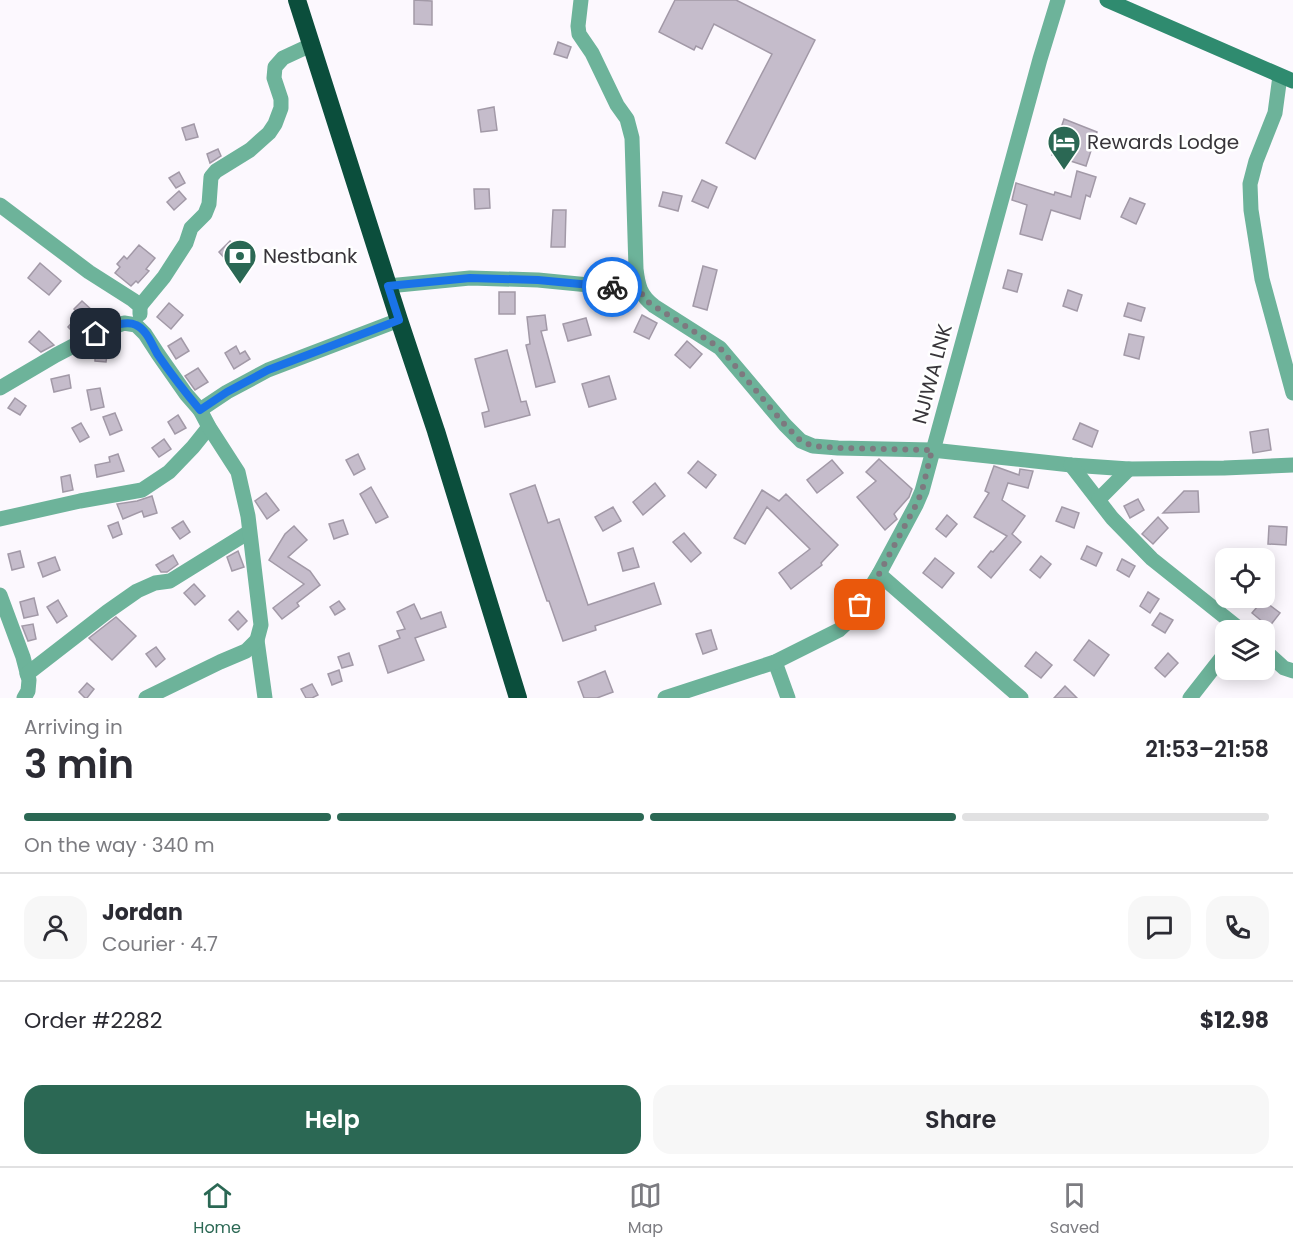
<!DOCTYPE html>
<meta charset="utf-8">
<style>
body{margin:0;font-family:Poppins,sans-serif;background:#f7f7f7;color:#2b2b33;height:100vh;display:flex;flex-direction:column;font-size:22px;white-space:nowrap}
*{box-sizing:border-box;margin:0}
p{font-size:20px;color:#7c7c81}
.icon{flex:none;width:33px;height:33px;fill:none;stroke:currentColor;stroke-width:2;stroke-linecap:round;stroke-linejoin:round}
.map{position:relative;height:698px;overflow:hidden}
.side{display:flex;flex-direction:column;background:#fff;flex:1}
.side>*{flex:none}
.controls{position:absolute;left:1215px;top:548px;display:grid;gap:12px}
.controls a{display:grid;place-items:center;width:60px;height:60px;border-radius:12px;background:#fff;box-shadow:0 3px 15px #0003;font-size:30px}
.pin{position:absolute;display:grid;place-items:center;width:51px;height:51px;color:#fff;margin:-26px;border-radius:12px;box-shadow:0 3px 9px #0006}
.courier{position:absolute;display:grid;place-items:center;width:60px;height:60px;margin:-30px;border:4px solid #1a73e8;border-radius:50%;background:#fff;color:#222;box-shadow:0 2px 8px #0007}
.summary em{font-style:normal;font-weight:600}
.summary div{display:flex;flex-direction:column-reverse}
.summary{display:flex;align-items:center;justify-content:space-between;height:102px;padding:0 24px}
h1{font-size:39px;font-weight:600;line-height:45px}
.bar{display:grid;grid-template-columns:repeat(4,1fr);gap:9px 6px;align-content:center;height:72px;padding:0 24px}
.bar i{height:8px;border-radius:4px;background:#e1e1e2}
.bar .selected{background:#2b6854}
.bar p{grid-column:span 4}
.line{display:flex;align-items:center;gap:15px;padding:0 24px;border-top:2px solid #e1e1e2}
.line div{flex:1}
.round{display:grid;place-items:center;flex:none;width:63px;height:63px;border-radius:18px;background:#f7f7f7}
.cta{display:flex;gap:12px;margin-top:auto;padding:12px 24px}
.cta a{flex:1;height:69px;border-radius:18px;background:#2b6854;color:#fff;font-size:24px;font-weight:600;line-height:69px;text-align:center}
.cta a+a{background:#f7f7f7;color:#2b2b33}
.tabs{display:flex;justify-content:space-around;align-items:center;height:84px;border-top:2px solid #e1e1e2;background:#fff;font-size:16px;color:#7c7c81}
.tabs a{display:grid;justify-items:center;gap:3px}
.tabs .selected{color:#2b6854}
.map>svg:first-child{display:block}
.building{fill:#c5bccb;stroke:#a299a7;stroke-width:1.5}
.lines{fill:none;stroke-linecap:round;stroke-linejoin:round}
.street{stroke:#6db39a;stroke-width:15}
.secondary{stroke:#2f8b6f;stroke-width:15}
.highway{stroke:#0b4e3c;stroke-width:18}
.done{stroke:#7d797f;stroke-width:6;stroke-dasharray:0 10.8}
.route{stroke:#1a73e8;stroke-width:8}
.labels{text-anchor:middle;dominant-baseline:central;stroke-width:5;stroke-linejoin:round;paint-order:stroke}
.poi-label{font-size:20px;fill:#38353a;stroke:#fff;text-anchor:start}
.street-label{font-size:20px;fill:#38353a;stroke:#fff}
</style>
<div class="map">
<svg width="1293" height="698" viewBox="0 0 1293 698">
<rect width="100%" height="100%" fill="#fcf8fe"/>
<g class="building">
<path d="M414 0 432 1V25L414 24Z"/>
<path d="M675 0H736L815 40 755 159 726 143 772 54 714 24 702 49 696 46 694 50 659 32Z"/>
<path d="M558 42 571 47 567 58 554 54Z"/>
<path d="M494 107 497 130 481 132 478 110Z"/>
<path d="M1064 119 1097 132 1086 166 1052 155Z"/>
<path d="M194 124 198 137 186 140 182 128Z"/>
<path d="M218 149 221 156 210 163 207 154Z"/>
<path d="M1077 171 1096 177 1090 197 1086 195 1080 219 1051 210 1042 240 1020 234 1027 205 1012 200 1016 183 1054 195 1055 192 1071 197Z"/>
<path d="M179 172 185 183 176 188 169 178Z"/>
<path d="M702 180 717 187 708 208 692 201Z"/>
<path d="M474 189H489L490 208 475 209Z"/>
<path d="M179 191 186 199 174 210 167 202Z"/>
<path d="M663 192 682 196 678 211 659 206Z"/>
<path d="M1130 198 1145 204 1136 224 1121 217Z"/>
<path d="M553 210H566L565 247H551Z"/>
<path d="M230 241 240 252 228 262 219 252Z"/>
<path d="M139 245 155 258 146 269 149 271 138 283 136 281 131 286 115 273 120 267 117 264 124 256 127 259Z"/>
<path d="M40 263 61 281 49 295 28 278Z"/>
<path d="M703 266 717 270 707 310 693 306Z"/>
<path d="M1008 270 1022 274 1017 292 1003 288Z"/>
<path d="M1068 290 1082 295 1077 311 1063 306Z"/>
<rect x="499" y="292" width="16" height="22"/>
<path d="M82 301 94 312 85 321 74 309Z"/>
<path d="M169 303 183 315 171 329 157 317Z"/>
<path d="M1128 303 1145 308 1141 321 1124 316Z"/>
<path d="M545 315 547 330 541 331 555 382 536 387 526 345 530 344 527 317Z"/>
<path d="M642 315 657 323 649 339 634 332Z"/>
<path d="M76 318 87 327 75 334 68 327Z"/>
<path d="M586 318 591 335 568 341 563 324Z"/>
<path d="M39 331 54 345 41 352 29 342Z"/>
<path d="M1129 334 1144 337 1139 359 1124 355Z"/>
<path d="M181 338 189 351 176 359 168 346Z"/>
<path d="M106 340 109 341 106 362 95 361V355L90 354 91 348Z"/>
<path d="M687 341 702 354 690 368 675 355Z"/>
<path d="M236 346 240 354 245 351 250 359 234 369 225 353Z"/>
<path d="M507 350 521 402 526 401 530 415 485 427 482 413 489 411 475 359Z"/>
<path d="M198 368 208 382 195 390 185 376Z"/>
<path d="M69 375 71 388 54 392 51 379Z"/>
<path d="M609 376 616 399 589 407 582 384Z"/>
<path d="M100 388 104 407 91 410 87 390Z"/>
<path d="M15 398 26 406 20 415 8 408Z"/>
<path d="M115 413 122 430 110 435 103 417Z"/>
<path d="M178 415 186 428 175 434 168 422Z"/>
<path d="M81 423 89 437 80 442 72 428Z"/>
<path d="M1080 423 1098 431 1092 447 1073 439Z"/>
<path d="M1268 429 1271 450 1253 453 1250 432Z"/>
<path d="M164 439 171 449 159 457 152 448Z"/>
<path d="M118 454 124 471 97 477 95 465 110 462 109 457Z"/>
<path d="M358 454 365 469 354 475 346 460Z"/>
<path d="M879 459 912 489 909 497 894 514 897 519 885 530 857 497 876 481 866 472Z"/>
<path d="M832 460 843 473 817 493 807 480Z"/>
<path d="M698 461 716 475 706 488 688 473Z"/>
<path d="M994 466 1019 475 1020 469 1033 471 1028 488 1008 483 1002 500 1025 516 1012 534 1021 542 991 578 978 567 991 551 993 552 1007 536 974 517 989 493 985 491Z"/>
<path d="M70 475 73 490 63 492 61 477Z"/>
<path d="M655 483 665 496 643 515 633 502Z"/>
<path d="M535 485 548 523 559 519 588 605 654 583 661 604 595 626 596 630 563 641 549 601H547L510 494Z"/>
<path d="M371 487 388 517 376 523 360 494Z"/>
<path d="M762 490 779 501 786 494 838 545 821 563 822 565 791 589 779 573 810 549 767 507 745 544 734 538Z"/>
<path d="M1184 491H1198L1199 512 1163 513Z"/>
<path d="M266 493 279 510 267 519 255 501Z"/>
<path d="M152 496 157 513 144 517 142 511 123 519 117 504 137 501Z"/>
<path d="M1138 499 1144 510 1130 518 1124 506Z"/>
<path d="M613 507 621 521 603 531 595 517Z"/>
<path d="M1062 507 1079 513 1074 528 1056 521Z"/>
<path d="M947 515 957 524 946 537 936 529Z"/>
<path d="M1158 517 1168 528 1153 544 1142 534Z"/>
<path d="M343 520 348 534 334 539 329 524Z"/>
<path d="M183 521 190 532 180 539 172 528Z"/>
<path d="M118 522 122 534 113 538 108 526Z"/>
<path d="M294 526 307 540 288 557 310 571 320 585 297 603 299 606 282 619 273 608 304 584 269 560 285 534Z"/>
<path d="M1269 526 1287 527 1286 545 1268 544Z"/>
<path d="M684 533 701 553 691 562 673 542Z"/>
<path d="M1087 546 1102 553 1096 566 1081 559Z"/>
<path d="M633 548 639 567 623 571 618 553Z"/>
<path d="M20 551 24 567 12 570 8 554Z"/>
<path d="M238 551 244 567 232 571 227 557Z"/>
<path d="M173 555 178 564 167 572H161L156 565Z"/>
<path d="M1041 556 1051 564 1040 578 1030 570Z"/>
<path d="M55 557 60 570 43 577 38 563Z"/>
<path d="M935 558 954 573 942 588 923 573Z"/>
<path d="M1122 559 1135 566 1129 577 1117 570Z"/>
<path d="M194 584 205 596 195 605 184 593Z"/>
<path d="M1148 592 1159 599 1150 613 1140 606Z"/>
<path d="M34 598 38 615 24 618 20 602Z"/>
<path d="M58 600 67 616 57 623 47 607Z"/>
<path d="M1263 600 1280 613 1269 627 1252 613Z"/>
<path d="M339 601 345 609 335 615 330 607Z"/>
<path d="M414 604 421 619 441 612 446 627 415 638 424 660 388 673 379 646 400 638 397 631 405 629 397 612Z"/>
<path d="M238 611 247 621 238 630 229 620Z"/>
<path d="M1160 613 1173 620 1165 633 1152 625Z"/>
<path d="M116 617 136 636 112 660 89 638Z"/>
<path d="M33 624 36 639 28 641 22 626Z"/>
<path d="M711 630 717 649 703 654 696 634Z"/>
<path d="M1089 640 1109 655 1094 676 1074 660Z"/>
<path d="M156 647 165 659 156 667 146 654Z"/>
<path d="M1036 652 1052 665 1041 678 1025 666Z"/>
<path d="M349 653 353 665 342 668 338 657Z"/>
<path d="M1168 653 1178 663 1165 677 1155 668Z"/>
<path d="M339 670 342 681 332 685 328 674Z"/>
<path d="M605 671 613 692 597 698H584L578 682Z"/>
<path d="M87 683 94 689 87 698H85L79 692Z"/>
<path d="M312 684 318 695 312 698H306L301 689Z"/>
<path d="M1065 686 1077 698H1054Z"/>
</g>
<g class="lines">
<g class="street">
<path d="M581 0 578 26 579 34 592 53 617 105 627 119 632 138 636 269C638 286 640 295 654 306L720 348 785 425 801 441 813 446 838 448 932 450 1071 465 1129 469 1224 468 1293 465"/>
<path d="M1280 76 1275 113 1256 161 1250 184 1251 210 1262 279 1293 393"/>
<path d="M0 205 89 272 133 300 140 306V314"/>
<path d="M388 286 470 278 538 280 640 290"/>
<path d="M140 306 164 277 186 243 191 228 205 214 209 204 211 177 216 171 250 150 269 133 275 124 281 108V99L274 78 275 67 283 58 311 45"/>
<path d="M0 388 56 355 96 334 124 323 136 325 145 334 158 354 186 394 200 410"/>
<path d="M1071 465 1112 518 1152 559 1241 630"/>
<path d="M1099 499 1129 469"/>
<path d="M0 519 80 501 142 490 169 472 193 447 209 427"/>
<path d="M879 574 1021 698"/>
<path d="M0 595 23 657 29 680 28 691 24 698"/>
<path d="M257 640 265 698"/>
<path d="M1264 650 1284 668 1293 671"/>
<path d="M775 662 788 698"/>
<path d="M27 674 107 612 137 591 155 583 170 581 249 532"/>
<path d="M146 698 220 662 246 651 257 640 261 625 248 516 238 472 209 427 200 410 227 392 268 370 399 320"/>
<path d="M665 698 775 662 839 630 852 618 879 574 916 505 922 491 1040 59 1058 0"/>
<path d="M1190 698 1226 652"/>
</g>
<path class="secondary" d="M1107 0 1293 81"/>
<path class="highway" d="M297 0 399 320 436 431 518 698"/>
</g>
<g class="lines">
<path class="done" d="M612 287 639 290 647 301 654 306 720 348 785 425 801 441 813 446 838 448 932 450 922 491 916 505 879 574 860 605"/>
<path class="route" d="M96 334C108 329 124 319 136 325 147 330 152 345 158 355 171 374 185 392 200 410L227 392 268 370 399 320 388 286 470 278 538 280 612 287"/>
</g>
<defs>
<g id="hotel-pin" transform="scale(1.725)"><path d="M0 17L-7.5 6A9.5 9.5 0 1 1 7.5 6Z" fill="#2b6854" stroke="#fff"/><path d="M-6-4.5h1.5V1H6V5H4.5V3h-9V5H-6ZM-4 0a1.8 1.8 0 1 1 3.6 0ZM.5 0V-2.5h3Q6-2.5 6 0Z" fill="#fff"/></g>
<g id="bank-pin" transform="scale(1.725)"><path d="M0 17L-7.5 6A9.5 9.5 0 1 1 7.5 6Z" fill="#2b6854" stroke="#fff"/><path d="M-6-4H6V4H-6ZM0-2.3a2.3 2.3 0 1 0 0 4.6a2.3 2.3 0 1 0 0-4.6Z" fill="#fff"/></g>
</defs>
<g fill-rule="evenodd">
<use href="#hotel-pin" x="1064" y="142"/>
<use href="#bank-pin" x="240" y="256"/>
</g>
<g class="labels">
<g class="poi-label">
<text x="1087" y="142">Rewards Lodge</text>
<text x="263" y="256">Nestbank</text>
</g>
<g class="street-label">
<text transform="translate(932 374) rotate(-75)">NJIWA LNK</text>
</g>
</g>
</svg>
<div class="controls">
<a><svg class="icon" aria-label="locate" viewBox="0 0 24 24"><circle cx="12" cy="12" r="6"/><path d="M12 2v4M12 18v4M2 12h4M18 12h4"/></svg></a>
<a><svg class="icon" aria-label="layers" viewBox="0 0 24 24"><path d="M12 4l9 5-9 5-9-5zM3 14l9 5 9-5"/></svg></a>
</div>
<div class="pin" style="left:860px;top:605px;background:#ea580c"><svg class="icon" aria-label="bag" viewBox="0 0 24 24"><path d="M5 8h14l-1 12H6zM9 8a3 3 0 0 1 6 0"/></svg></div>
<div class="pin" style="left:96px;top:334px;background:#1f2937"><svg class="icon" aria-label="home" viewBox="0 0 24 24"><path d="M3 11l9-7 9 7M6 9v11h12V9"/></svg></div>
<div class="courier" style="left:612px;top:287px"><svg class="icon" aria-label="bike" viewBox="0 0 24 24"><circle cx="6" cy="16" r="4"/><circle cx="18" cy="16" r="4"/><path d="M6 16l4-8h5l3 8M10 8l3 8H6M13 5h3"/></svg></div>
</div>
<section class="side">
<div class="summary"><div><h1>3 min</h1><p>Arriving in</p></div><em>21:53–21:58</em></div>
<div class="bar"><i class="selected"></i><i class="selected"></i><i class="selected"></i><i></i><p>On the way · 340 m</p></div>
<div class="line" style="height:108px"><a class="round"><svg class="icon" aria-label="person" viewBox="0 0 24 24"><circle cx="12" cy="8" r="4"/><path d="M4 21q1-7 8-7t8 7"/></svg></a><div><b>Jordan</b><p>Courier · 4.7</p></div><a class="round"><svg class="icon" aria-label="chat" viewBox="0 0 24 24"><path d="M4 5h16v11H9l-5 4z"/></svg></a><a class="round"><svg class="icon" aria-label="phone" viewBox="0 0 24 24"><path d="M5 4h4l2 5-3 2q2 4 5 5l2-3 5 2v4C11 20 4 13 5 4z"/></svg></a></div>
<div class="line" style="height:78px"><div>Order #2282</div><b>$12.98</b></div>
<div class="cta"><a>Help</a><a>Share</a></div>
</section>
<nav class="tabs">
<a class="selected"><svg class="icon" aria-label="home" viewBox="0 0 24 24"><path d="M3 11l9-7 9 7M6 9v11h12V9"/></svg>Home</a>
<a><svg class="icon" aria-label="map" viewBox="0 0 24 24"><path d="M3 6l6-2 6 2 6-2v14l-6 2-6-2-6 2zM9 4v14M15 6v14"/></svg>Map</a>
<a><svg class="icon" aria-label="saved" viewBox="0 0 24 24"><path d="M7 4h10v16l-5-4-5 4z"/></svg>Saved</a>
</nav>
